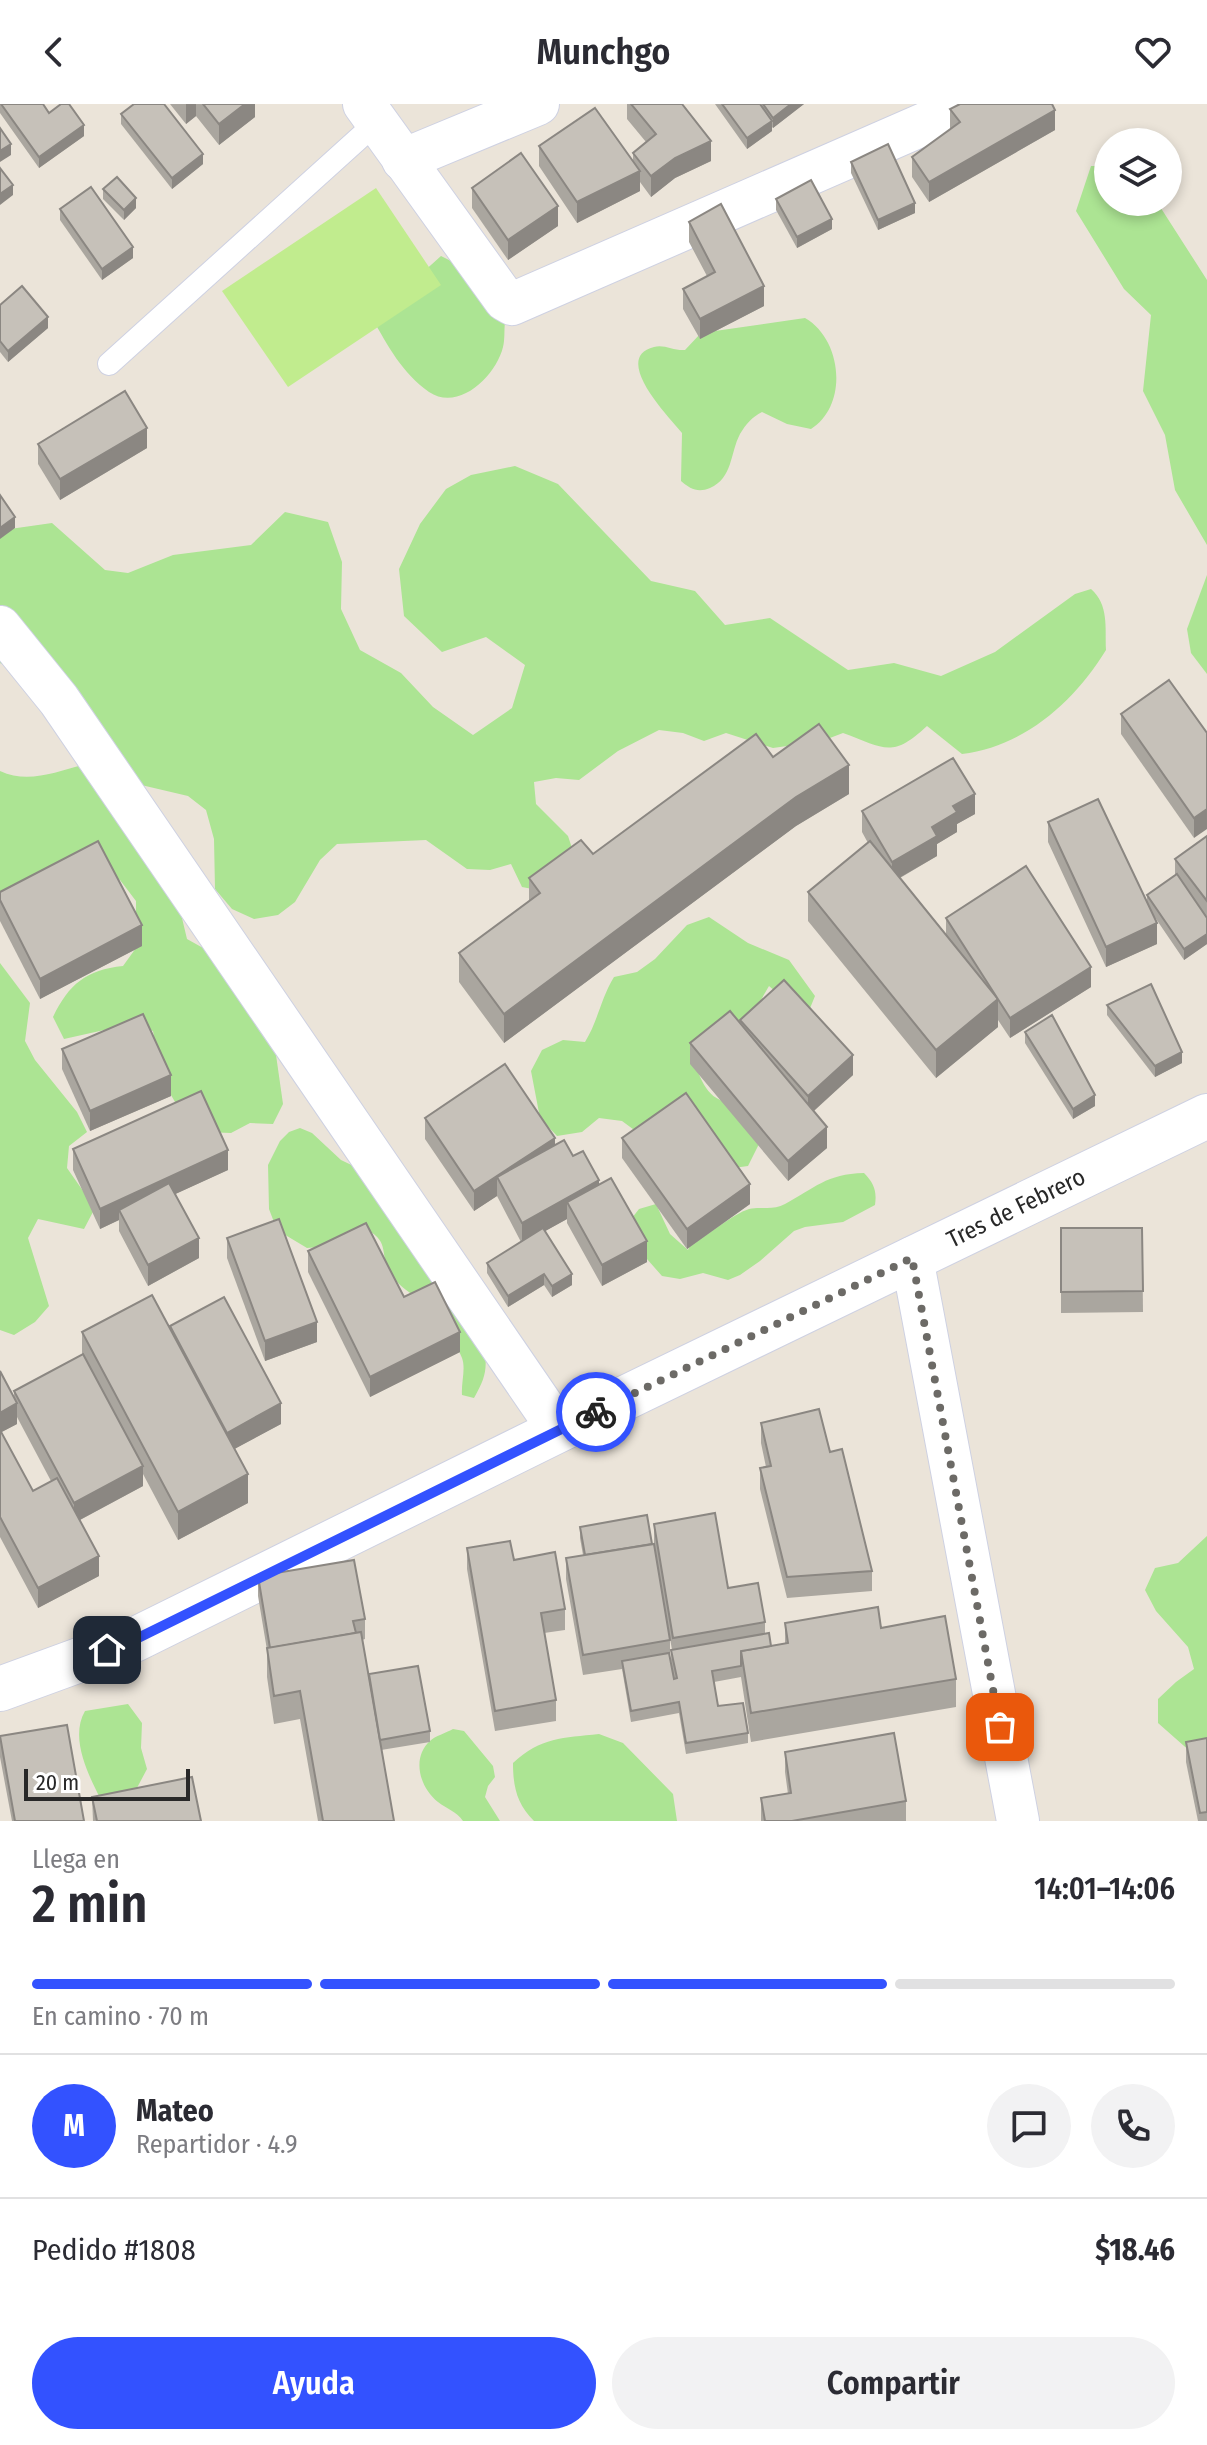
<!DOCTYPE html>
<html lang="es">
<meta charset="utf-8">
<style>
body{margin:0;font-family:"Fira Sans Condensed",sans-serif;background:#f2f2f3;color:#2b2b33;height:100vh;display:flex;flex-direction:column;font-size:30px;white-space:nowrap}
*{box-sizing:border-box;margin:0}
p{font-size:26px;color:#7c7c81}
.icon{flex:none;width:44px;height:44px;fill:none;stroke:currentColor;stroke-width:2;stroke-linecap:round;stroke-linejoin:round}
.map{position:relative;height:1717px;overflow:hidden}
.details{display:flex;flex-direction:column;background:#fff;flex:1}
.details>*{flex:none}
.fabs{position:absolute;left:1094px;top:24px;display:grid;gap:16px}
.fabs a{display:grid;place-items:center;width:88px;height:88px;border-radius:50%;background:#fff;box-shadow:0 4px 12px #0003;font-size:40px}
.scale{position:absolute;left:24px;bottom:20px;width:166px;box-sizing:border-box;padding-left:8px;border:4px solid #282828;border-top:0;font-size:22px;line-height:28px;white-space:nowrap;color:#282828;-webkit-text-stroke:6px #fff;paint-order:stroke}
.pin{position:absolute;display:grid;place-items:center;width:68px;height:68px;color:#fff;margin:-34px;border-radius:16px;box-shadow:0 4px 12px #0006}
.courier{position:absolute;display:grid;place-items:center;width:80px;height:80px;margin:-40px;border:6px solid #3352ff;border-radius:50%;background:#fff;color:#222;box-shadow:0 2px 10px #0007}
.overview em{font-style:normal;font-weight:600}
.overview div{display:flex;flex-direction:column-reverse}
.overview{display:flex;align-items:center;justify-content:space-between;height:136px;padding:0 32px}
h1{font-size:52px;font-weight:600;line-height:60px}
.bar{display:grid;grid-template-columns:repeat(4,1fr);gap:12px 8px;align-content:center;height:96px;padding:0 32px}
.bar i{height:10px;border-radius:6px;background:#e1e1e2}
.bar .active{background:#3352ff}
.bar p{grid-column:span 4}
.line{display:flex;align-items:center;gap:20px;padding:0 32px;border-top:2px solid #e1e1e2}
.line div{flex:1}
.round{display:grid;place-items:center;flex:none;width:84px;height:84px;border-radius:42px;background:#f2f2f3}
.primary-button{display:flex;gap:16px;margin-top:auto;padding:16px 32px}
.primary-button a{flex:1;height:92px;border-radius:48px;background:#3352ff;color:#fff;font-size:32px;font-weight:600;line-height:92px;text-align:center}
.primary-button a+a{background:#f2f2f3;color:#2b2b33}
header{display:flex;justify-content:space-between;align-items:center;height:104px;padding:0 32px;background:#fff;font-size:36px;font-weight:600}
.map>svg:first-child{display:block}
.green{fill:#ace493}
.pitch{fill:#c1ec8e}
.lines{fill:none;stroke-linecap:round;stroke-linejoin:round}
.service-casing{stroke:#ced1e2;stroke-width:24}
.minor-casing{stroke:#ced1e2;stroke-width:44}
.tertiary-casing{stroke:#ced1e2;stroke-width:46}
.service{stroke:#fff;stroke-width:22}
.minor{stroke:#fff;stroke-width:42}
.tertiary{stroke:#fff;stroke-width:44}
.wall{fill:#aaa69f;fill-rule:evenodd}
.shaded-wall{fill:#8b8782}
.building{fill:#c6c1b9;stroke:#8b8782;stroke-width:2}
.done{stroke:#6c6a66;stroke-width:8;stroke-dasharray:0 14.4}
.route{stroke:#3352ff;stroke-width:10}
.labels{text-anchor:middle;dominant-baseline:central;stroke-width:6;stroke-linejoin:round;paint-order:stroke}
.street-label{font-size:24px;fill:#282828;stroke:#fff}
</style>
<header><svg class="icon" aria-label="back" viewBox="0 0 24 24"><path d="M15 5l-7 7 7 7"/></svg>Munchgo<svg class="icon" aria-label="heart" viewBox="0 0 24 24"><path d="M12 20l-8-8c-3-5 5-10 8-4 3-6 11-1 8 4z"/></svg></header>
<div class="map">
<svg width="1207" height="1717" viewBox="0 0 1207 1717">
<rect width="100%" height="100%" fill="#ebe4d9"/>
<g class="green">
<path d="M1091 62H1108V98H1157L1207 176V441L1175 386 1165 331 1143 287 1151 211 1124 185 1076 107Z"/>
<path d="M441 152 463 163 505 218C504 226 505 236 503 243 496 272 459 308 429 288 402 269 388 242 372 214Z"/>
<path d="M805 214C842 235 849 301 811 325L787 320 762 308C752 313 746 320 740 330 730 349 733 374 710 384 698 389 690 385 681 377L682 329C671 315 610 254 654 243 664 240 674 247 685 246L701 229Z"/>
<path d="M515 362 558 380 651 477 695 487 725 521 770 514 848 566 894 559 941 572 995 548 1075 490 1091 485C1109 501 1105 523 1106 546 1075 597 1024 643 962 650L927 622C892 655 884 644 843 629L822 637 773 644 726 629 704 637 683 629 659 626 618 647 579 676 556 674 534 678 536 700 568 732 575 753 548 788 522 783 511 760 490 766 467 765 426 736 337 740 320 756 295 798 278 811 254 815 232 805 215 785 214 735 206 706 188 692 137 680 57 587 0 559V429L3 426 52 419 105 466 128 469 173 451 251 441 285 408 328 418 342 458 341 505 360 546 401 569 433 603 473 631 512 604 525 561 486 533 442 548 404 512 399 465 420 420 446 385 471 371Z"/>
<path d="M1207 471V570L1191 549 1187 525Z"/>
<path d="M83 661 176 789 187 835 246 868 273 930 283 1000 273 1020 250 1019 231 1029 205 1028 185 1015 161 974 153 927 131 920 64 935 53 913C69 880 86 866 123 862L136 844V797L120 776 98 766 0 796V667C28 680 55 668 83 661Z"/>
<path d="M709 813 748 839 789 856 815 892 806 914 769 882 747 920 696 963C707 992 715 998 745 1002L759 1040 748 1062 726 1065 641 1031 622 1017 599 1014 582 1028 557 1032 540 1014 531 967 542 946 563 936 585 938C598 917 601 894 614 873L637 868 655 855 687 821Z"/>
<path d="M0 859 30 899 25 937 35 956 77 1008 87 1028 69 1042 67 1064 95 1104 84 1125 38 1115 28 1134 49 1202 35 1218 14 1231 0 1226Z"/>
<path d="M300 1024 312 1029 341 1056 366 1068 484 1243C488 1265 485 1275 474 1294L462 1291C461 1279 466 1265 462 1254 454 1233 433 1208 416 1194 407 1186 395 1179 390 1168 378 1146 392 1138 362 1123L319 1143 307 1144 277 1126 269 1105 268 1061 280 1037 289 1028Z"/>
<path d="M864 1069C874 1079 877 1087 875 1101L843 1118 805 1123 794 1127 760 1157 740 1171 728 1176 703 1169 680 1175 662 1172 639 1146 632 1114 639 1105 656 1100 670 1130 688 1146 690 1141C707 1132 733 1110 749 1105 761 1102 773 1107 785 1100 815 1084 826 1070 864 1069Z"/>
<path d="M1207 1432V1647L1192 1649 1158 1619V1595L1176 1578 1194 1565 1188 1543 1156 1507 1145 1486 1155 1464 1178 1459Z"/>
<path d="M128 1600 142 1619 141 1644 147 1665 130 1697 99 1692C87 1668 70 1633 85 1607Z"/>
<path d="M453 1625 464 1627 493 1662 495 1673 488 1682 485 1693 500 1717H463C456 1707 447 1705 438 1698 420 1684 411 1654 430 1637 435 1632 446 1629 453 1625Z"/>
<path d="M599 1630 623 1639 673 1690 677 1717H534C517 1700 513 1683 513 1659 541 1633 563 1634 599 1630Z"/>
</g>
<path class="pitch" d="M376 84 441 181 288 283 222 187Z"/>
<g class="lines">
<g class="service-casing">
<path id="service" d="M109 260 377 18"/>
</g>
<g class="minor-casing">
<g id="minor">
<path d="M364 0 505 196 512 200 970 0"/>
<path d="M403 56 538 0"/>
<path d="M0 523 59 596 559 1326"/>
<path d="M912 1154 1018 1717"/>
</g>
</g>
<g class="tertiary-casing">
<path id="tertiary" d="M0 1585 134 1536 559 1326 1207 1012"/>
</g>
<use href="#service" class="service"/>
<use href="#minor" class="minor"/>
<use href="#tertiary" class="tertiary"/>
</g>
<g class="wall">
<path d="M0 0H43L49 9 84 32 39 64 0 9Z"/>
<path d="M170 0H255V13L219 41 196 12 186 20Z"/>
<path d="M627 0H682L711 57 675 74 651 93 640 78V87L577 119 539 62V42L633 57V49L646 38 627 15Z"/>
<path d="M715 0H804L773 24 772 23V27L747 45Z"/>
<path d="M950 5 1055 26 929 98 912 73V53L950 25Z"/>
<path d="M121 10 203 60 172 85 121 20Z"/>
<path d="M851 58 915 109 878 126 851 69Z"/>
<path d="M472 84 558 122 508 156 472 104Z"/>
<path d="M103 85 136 104 124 116 103 95Z"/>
<path d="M776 95 832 125 797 144 776 106Z"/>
<path d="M60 105 133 154 102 176 60 116Z"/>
<path d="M689 118 764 202 700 235 683 205V185L707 172 689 138Z"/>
<path d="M0 201 48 224 8 258 0 248Z"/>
<path d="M38 340 147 344 60 396 38 360Z"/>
<path d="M1121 610 1207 629 1194 734 1121 630Z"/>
<path d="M773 653 849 690 796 722 504 939 459 878V849L529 797V774L593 750Z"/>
<path d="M862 707 975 710 957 720V728L937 740V752L900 774 946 830V814L1091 883 1010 934 998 916V923L936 974 808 817V788L868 739 862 728Z"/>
<path d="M1048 718 1147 798V791L1175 771V755L1207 732V840L1184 856 1152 809 1157 840 1106 863 1048 738Z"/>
<path d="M0 788 142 842 40 895 0 817Z"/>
<path d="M1107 901 1182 959 1155 973 1107 911Z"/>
<path d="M740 916 853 971 814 1007 827 1044 788 1077 690 960V939L740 919Z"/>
<path d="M1025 928 1095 1002 1073 1015 1025 939Z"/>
<path d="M62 945 171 992 90 1027 62 965Z"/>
<path d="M425 1014 555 1042 573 1052 599 1081 647 1158 602 1182 567 1119V1115L545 1127 572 1181 552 1193 544 1181 508 1203 487 1169V1159L521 1138 497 1092 474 1107 425 1035Z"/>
<path d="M622 1034 750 1100 687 1145 622 1054Z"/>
<path d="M73 1045 228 1066 175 1090 199 1154 148 1182 119 1127V1116L100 1125 73 1066Z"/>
<path d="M1061 1124H1142L1143 1208 1061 1209Z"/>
<path d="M227 1134 317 1238 265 1257 227 1154Z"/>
<path d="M308 1147 404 1193 460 1248 370 1293 308 1168Z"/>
<path d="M170 1224 281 1320 234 1345 248 1399 178 1436 143 1370V1382L80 1416 99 1472 38 1504 0 1433V1267L14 1294V1287L82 1251V1228ZM17 1313 51 1377 33 1387 1 1328 17 1320Z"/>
<path d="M761 1319 872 1467V1487L787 1494 760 1385V1364L766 1363 761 1339Z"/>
<path d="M654 1420 728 1484 765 1518V1530L771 1542 785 1540V1519L881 1524 956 1575V1603L751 1638 741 1573 714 1578 718 1602 748 1629V1639L686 1650 679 1609 631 1618 622 1565 583 1571 566 1475V1454L583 1451 580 1434V1423L654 1440ZM665 1504 672 1546 671 1556 674 1575 670 1554V1536Z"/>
<path d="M467 1444 514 1456 565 1505V1526L544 1529 556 1596V1617L495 1627 467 1465Z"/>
<path d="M258 1472 365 1515V1535L362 1536 369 1576 430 1627V1638L381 1646 394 1717H318L300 1615 274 1620 267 1573V1546L258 1492Z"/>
<path d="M0 1632 84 1717H12L0 1653Z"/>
<path d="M1207 1634V1717H1198L1186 1658V1638Z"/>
<path d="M785 1648 906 1697V1717H761V1694L788 1690 785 1668Z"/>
<path d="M92 1693 201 1717H93Z"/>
</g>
<g class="shaded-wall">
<path d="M186 0H196V12L186 20Z"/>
<path d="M245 0H255V13L219 41V20Z"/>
<path d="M791 0H804L773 24V14Z"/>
<path d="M1055 6V26L929 98V78Z"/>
<path d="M772 17V27L747 45V34Z"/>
<path d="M84 21V32L39 64V53Z"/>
<path d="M711 37V57L675 74 651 93V72L675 54Z"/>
<path d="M11 40V51L0 58V47Z"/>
<path d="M203 50V60L172 85V74Z"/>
<path d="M640 67V87L577 119V98Z"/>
<path d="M13 81V91L0 101V90Z"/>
<path d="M136 94V104L124 116V106Z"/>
<path d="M915 99V109L878 126V116Z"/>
<path d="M558 102V122L508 156V136Z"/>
<path d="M832 115V125L797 144V133Z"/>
<path d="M133 143V154L102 176V165Z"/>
<path d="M764 182V202L700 235V215Z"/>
<path d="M48 213V224L8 258V247Z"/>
<path d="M147 324V344L60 396V375Z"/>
<path d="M15 413V424L0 435V424Z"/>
<path d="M849 661V690L796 722 504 939V910L796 693Z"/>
<path d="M975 690V710L957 720V728L937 740V752L892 778V758L953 702Z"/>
<path d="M1207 705V725L1194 734V714Z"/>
<path d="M1157 819V840L1106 863V843Z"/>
<path d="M142 821V842L40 895V875Z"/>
<path d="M1207 830V840L1184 856V845Z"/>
<path d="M1091 863V883L1010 934V914Z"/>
<path d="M998 895V923L936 974V946Z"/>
<path d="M1182 948V959L1155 973V962Z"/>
<path d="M853 951V971L808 1012V992Z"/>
<path d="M171 971V992L90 1027V1007Z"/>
<path d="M1095 991V1002L1073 1015V1005Z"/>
<path d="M827 1023V1044L788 1077V1057Z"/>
<path d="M555 1034V1054L497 1073V1092L474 1107V1087Z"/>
<path d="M228 1046V1066L123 1114 119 1106V1116L100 1125V1105Z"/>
<path d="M599 1076V1097L567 1098V1115L522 1140V1119Z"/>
<path d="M750 1080V1100L687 1145V1125Z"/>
<path d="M199 1134V1154L148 1182V1161Z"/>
<path d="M647 1137V1158L602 1182V1161Z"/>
<path d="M544 1170V1181L508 1203V1192Z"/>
<path d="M572 1170V1181L552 1193V1182Z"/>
<path d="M317 1218V1238L265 1257V1237Z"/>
<path d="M460 1228V1248L370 1293V1273Z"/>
<path d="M17 1299V1320L0 1329V1309Z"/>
<path d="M281 1299V1320L227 1349V1329Z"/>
<path d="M143 1362V1382L74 1419V1399Z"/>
<path d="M248 1370V1399L178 1436V1408Z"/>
<path d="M99 1452V1472L38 1504V1484Z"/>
</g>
<g class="building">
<path d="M1 0H43L49 9 61 0H69L84 21 39 53Z"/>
<path d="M134 0H164L203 50 172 74 121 10Z"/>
<path d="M203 0H245L219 20Z"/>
<path d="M631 0H682L711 37 675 54 651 72 633 49 656 30Z"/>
<path d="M722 0H760L772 17 747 34Z"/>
<path d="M763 0H791L773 14Z"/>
<path d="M960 0H1052L1055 6 929 78 912 53 960 18 950 5Z"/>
<path d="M595 4 640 67 577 98 539 42Z"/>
<path d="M0 24 11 40 0 47Z"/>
<path d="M888 40 915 99 878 116 851 58Z"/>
<path d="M521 49 558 102 508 136 472 84Z"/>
<path d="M0 64 13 81 0 90Z"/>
<path d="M117 73 136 94 124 106 103 85Z"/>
<path d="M811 76 832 115 797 133 776 95Z"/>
<path d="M91 83 133 143 102 165 60 105Z"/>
<path d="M721 100 764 182 700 215 683 185 715 168 689 118Z"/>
<path d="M22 182 48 213 8 247 0 237V201Z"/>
<path d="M125 287 147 324 60 375 38 340Z"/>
<path d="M0 391 15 413 0 424Z"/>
<path d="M1169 576 1207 629V705L1194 714 1121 610Z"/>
<path d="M819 620 849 661 796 693 504 910 459 849 540 789 529 774 581 736 593 750 756 630 773 653Z"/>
<path d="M953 654 975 690 953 702 957 708 932 723 937 732 892 758 862 707Z"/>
<path d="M1098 695 1157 819 1106 843 1048 718Z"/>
<path d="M1207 732V797L1175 755Z"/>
<path d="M98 737 142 821 40 875 0 796V788Z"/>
<path d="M870 737 998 895 936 946 808 788Z"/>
<path d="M1026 762 1091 863 1010 914 946 814Z"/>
<path d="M1177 770 1207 814V830L1184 845 1147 791Z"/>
<path d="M784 876 853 951 808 992 740 916Z"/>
<path d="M1151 880 1182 948 1155 962 1107 901Z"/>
<path d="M730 907 827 1023 788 1057 690 939Z"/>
<path d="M143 910 171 971 90 1007 62 945Z"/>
<path d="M1052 911 1095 991 1073 1005 1025 928Z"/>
<path d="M505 960 555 1034 474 1087 425 1014Z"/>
<path d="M201 987 228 1046 100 1105 73 1045Z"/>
<path d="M686 989 750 1080 687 1125 622 1034Z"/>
<path d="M564 1036 573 1052 583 1047 599 1076 522 1119 497 1073Z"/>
<path d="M611 1074 647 1137 602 1161 567 1098Z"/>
<path d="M169 1079 199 1134 148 1161 119 1106Z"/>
<path d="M279 1115 317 1218 265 1237 227 1134Z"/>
<path d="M366 1119 404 1193 435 1178 460 1228 370 1273 308 1147Z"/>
<path d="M543 1124 572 1170 552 1182 544 1170 508 1192 487 1159Z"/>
<path d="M1061 1124H1142L1143 1187 1061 1188Z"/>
<path d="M152 1191 248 1370 178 1408 82 1228Z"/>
<path d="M224 1193 281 1299 227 1329 170 1222Z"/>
<path d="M83 1250 143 1362 74 1399 14 1287Z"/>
<path d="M0 1267 17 1299 0 1309Z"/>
<path d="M819 1305 830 1348 842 1345 872 1467 787 1473 760 1364 771 1362 761 1319Z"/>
<path d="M0 1326 33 1387 57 1374 99 1452 38 1484 0 1413Z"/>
<path d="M715 1409 728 1484 758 1479 765 1518 673 1534 654 1420Z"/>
<path d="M647 1411 652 1440 585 1451 580 1423Z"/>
<path d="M510 1437 514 1456 555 1448 565 1505 541 1509 556 1596 495 1607 467 1444Z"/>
<path d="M654 1440 670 1536 583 1551 566 1454Z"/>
<path d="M354 1456 365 1515 353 1517 356 1529 270 1544 258 1472Z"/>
<path d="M878 1503 881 1524 945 1512 956 1575 751 1609 741 1547 788 1539 785 1519Z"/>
<path d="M361 1528 394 1717H323L300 1587 274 1592 267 1544Z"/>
<path d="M769 1529 771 1542 741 1547V1562L712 1567 718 1602 743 1599 748 1629 686 1639 679 1598 631 1607 622 1557 669 1549 674 1575 677 1574 671 1546Z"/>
<path d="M418 1562 430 1627 380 1636 369 1570Z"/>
<path d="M67 1621 84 1717H15L0 1632Z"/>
<path d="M894 1629 906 1697 792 1717H765L761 1694 791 1689 785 1648Z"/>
<path d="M1207 1634V1708L1200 1709 1186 1638Z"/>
<path d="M192 1673 201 1717H97L92 1693Z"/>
</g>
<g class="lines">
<path class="done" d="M596 1308 912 1154 1000 1623"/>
<path class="route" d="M107 1546 134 1536 596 1308"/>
</g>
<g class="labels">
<g class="street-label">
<text transform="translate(1016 1104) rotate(-26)">Tres de Febrero</text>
</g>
</g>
</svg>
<div class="fabs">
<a><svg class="icon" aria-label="layers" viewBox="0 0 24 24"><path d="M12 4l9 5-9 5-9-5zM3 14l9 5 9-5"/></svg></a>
</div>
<div class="scale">20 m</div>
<div class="pin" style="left:1000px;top:1623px;background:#ea580c"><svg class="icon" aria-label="bag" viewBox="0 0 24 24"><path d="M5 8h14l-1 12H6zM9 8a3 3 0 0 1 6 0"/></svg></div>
<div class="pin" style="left:107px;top:1546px;background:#1f2937"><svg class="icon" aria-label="home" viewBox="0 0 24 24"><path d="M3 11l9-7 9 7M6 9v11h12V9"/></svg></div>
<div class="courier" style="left:596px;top:1308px"><svg class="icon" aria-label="bike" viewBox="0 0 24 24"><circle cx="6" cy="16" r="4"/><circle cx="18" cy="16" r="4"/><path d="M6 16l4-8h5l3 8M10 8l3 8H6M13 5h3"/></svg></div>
</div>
<section class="details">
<div class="overview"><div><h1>2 min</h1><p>Llega en</p></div><em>14:01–14:06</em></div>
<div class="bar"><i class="active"></i><i class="active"></i><i class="active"></i><i></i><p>En camino · 70 m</p></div>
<div class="line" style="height:144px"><b class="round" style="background:#3352ff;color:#fff">M</b><div><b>Mateo</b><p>Repartidor · 4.9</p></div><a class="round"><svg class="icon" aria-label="chat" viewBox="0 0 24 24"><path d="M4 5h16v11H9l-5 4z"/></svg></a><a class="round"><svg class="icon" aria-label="phone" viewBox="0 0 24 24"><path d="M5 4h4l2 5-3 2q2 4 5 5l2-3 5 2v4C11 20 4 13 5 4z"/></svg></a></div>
<div class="line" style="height:104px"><div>Pedido #1808</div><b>$18.46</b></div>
<div class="primary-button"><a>Ayuda</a><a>Compartir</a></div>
</section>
